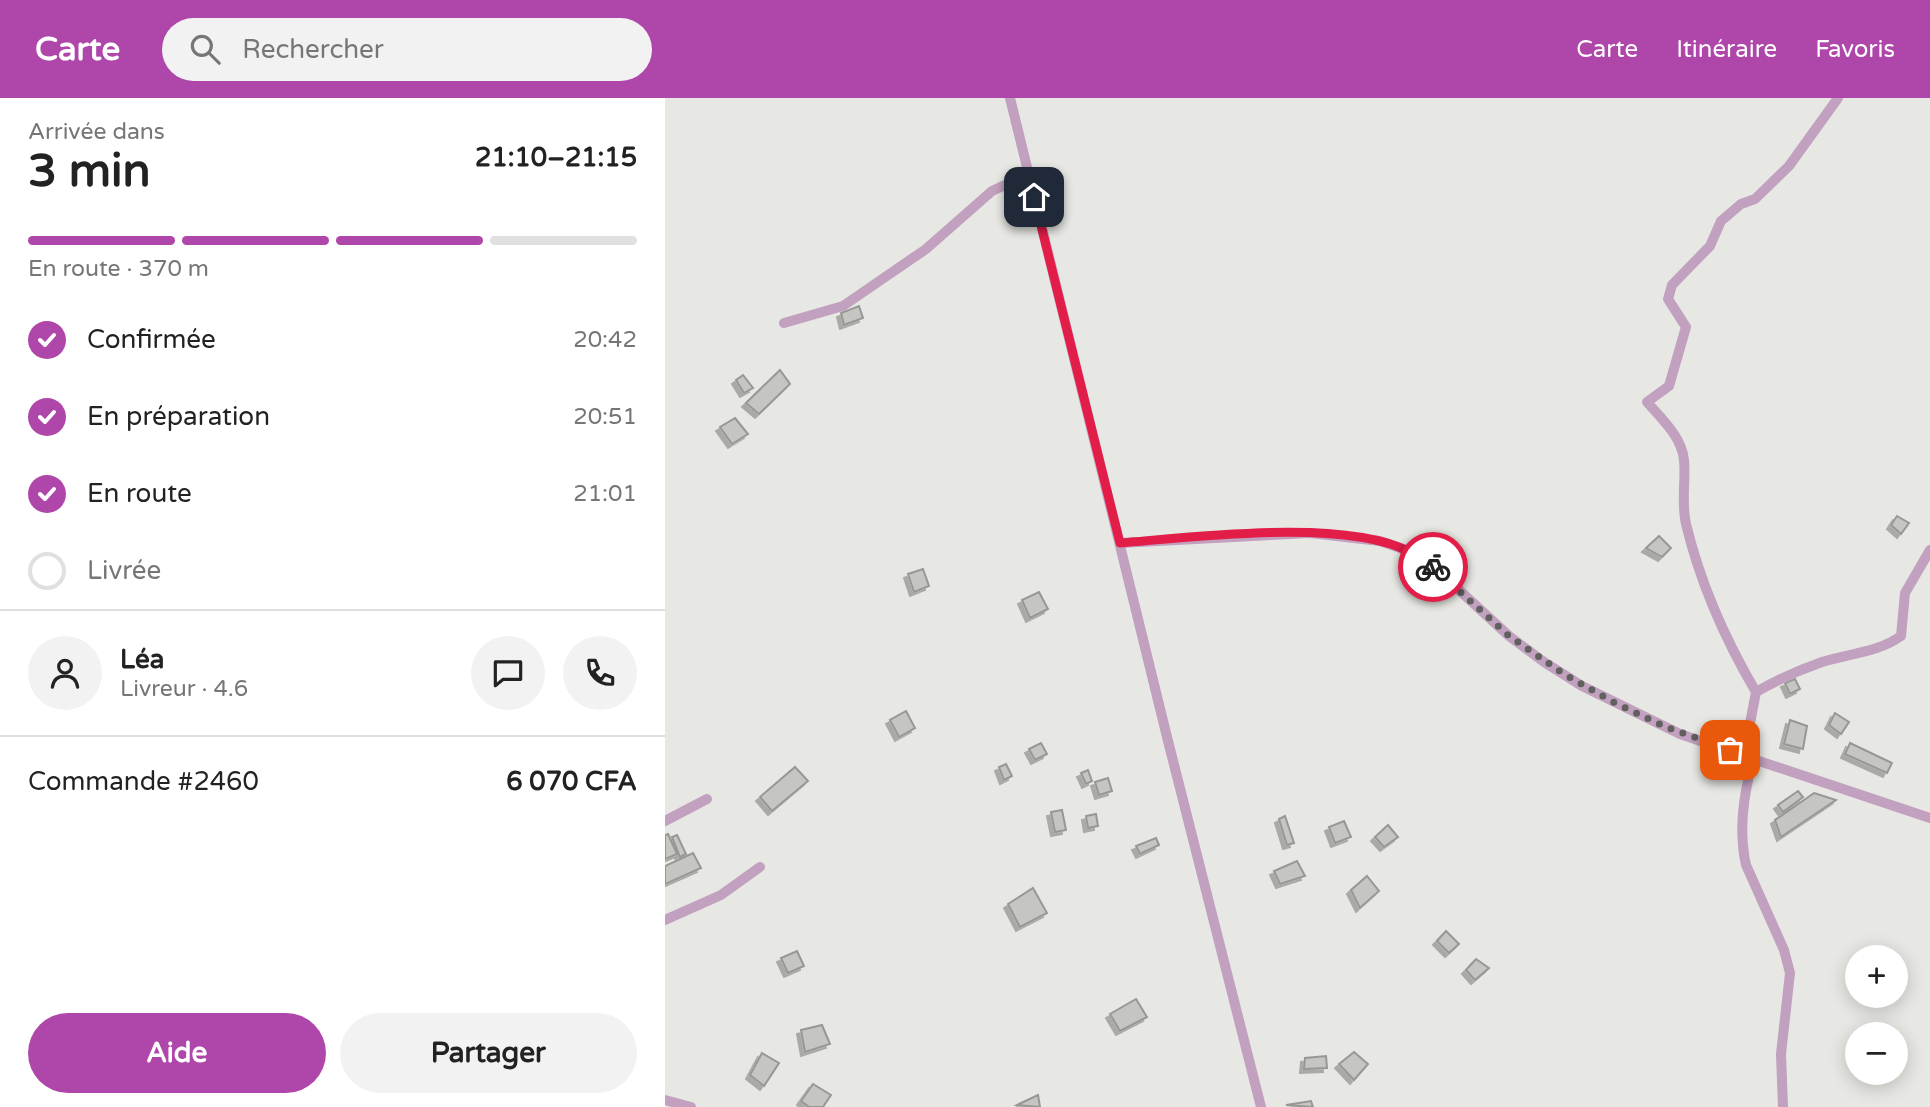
<!DOCTYPE html>
<html lang="fr">
<meta charset="utf-8">
<style>
body{margin:0;font-family:"Varela Round",sans-serif;background:#f2f2f2;color:#222;height:100vh;display:flex;flex-direction:column;font-size:26px;white-space:nowrap}
*{box-sizing:border-box;margin:0}
p{font-size:23px;color:#767676}
.icon{flex:none;width:38px;height:38px;fill:none;stroke:currentColor;stroke-width:2;stroke-linecap:round;stroke-linejoin:round}
.map{position:relative;flex:1;overflow:hidden}
.sheet{display:flex;flex-direction:column;background:#fff;width:665px}
.sheet>*{flex:none}
.buttons{position:absolute;left:1180px;top:847px;display:grid;gap:14px}
.buttons a{display:grid;place-items:center;width:63px;height:63px;border-radius:50%;background:#fff;box-shadow:0 4px 18px #0003;font-size:35px}
.pin{position:absolute;display:grid;place-items:center;width:60px;height:60px;color:#fff;margin:-30px;border-radius:14px;box-shadow:0 4px 10px #0006}
.courier{position:absolute;display:grid;place-items:center;width:70px;height:70px;margin:-35px;border:5px solid #e11d48;border-radius:50%;background:#fff;color:#222;box-shadow:0 2px 9px #0007}
.overview em{font-style:normal;font-weight:800}
.overview div{display:flex;flex-direction:column-reverse}
.overview{display:flex;align-items:center;justify-content:space-between;height:119px;padding:0 28px}
h1{font-size:46px;font-weight:800;line-height:52px}
.bar{display:grid;grid-template-columns:repeat(4,1fr);gap:10px 7px;align-content:center;height:84px;padding:0 28px}
.bar i{height:9px;border-radius:5px;background:#e0e0e0}
.bar .current{background:#af47aa}
.bar p{grid-column:span 4}
.line{display:flex;align-items:center;gap:18px;padding:0 28px;border-top:2px solid #e0e0e0}
.line div{flex:1}
.round{display:grid;place-items:center;flex:none;width:74px;height:74px;border-radius:37px;background:#f2f2f2}
ol{padding:0 28px;list-style:none}
li{display:flex;align-items:center;gap:21px;height:77px}
li p{margin-inline-start:auto}
li .icon{padding:7px;border-radius:50%;background:#af47aa;color:#fff;stroke-width:4}
li:last-child{color:#767676}
li i{width:38px;height:38px;border:4px solid #e0e0e0;border-radius:50%}
.button{display:flex;gap:14px;margin-top:auto;padding:14px 28px}
.button a{flex:1;height:80px;border-radius:42px;background:#af47aa;color:#fff;font-size:28px;font-weight:800;line-height:80px;text-align:center}
.button a+a{background:#f2f2f2;color:#222}
header{display:flex;align-items:center;gap:42px;box-sizing:border-box;height:98px;padding:0 35px;background:#af47aa;color:#fff}
header strong{font-size:33px}
nav{display:flex;gap:38px;margin-inline-start:auto;font-size:24px}
.search{width:490px;height:63px;background:#f2f2f2;display:flex;align-items:center;gap:18px;box-sizing:border-box;padding:0 24px;border-radius:38px;color:#767676;font-size:26px}
main{display:flex;flex:1;min-height:0}
.map>svg:first-child{display:block}
.building{fill:#c5c6c2;stroke:#979894;stroke-width:2;filter:url(#shadow)}
.lines{fill:none;stroke-linecap:round;stroke-linejoin:round}
.minor{stroke:#c2a0bf;stroke-width:10}
.done{stroke:#60615e;stroke-width:7;stroke-dasharray:0 12.6}
.route{stroke:#e11d48;stroke-width:9}
</style>
<header>
<strong>Carte</strong>
<div class="search"><svg class="icon" aria-label="search" viewBox="0 0 24 24"><circle cx="10" cy="10" r="6"/><path d="M15 15l6 6"/></svg>Rechercher</div>
<nav><a>Carte</a><a>Itinéraire</a><a>Favoris</a></nav>
</header>
<main>
<section class="sheet">
<div class="overview"><div><h1>3 min</h1><p>Arrivée dans</p></div><em>21:10–21:15</em></div>
<div class="bar"><i class="current"></i><i class="current"></i><i class="current"></i><i></i><p>En route · 370 m</p></div>
<ol>
<li><svg class="icon" aria-label="check" viewBox="0 0 24 24"><path d="M5 12l5 5 9-10"/></svg>Confirmée<p>20:42</p></li>
<li><svg class="icon" aria-label="check" viewBox="0 0 24 24"><path d="M5 12l5 5 9-10"/></svg>En préparation<p>20:51</p></li>
<li><svg class="icon" aria-label="check" viewBox="0 0 24 24"><path d="M5 12l5 5 9-10"/></svg>En route<p>21:01</p></li>
<li><i></i>Livrée</li>
</ol>
<div class="line" style="height:126px"><a class="round"><svg class="icon" aria-label="person" viewBox="0 0 24 24"><circle cx="12" cy="8" r="4"/><path d="M4 21q1-7 8-7t8 7"/></svg></a><div><b>Léa</b><p>Livreur · 4.6</p></div><a class="round"><svg class="icon" aria-label="chat" viewBox="0 0 24 24"><path d="M4 5h16v11H9l-5 4z"/></svg></a><a class="round"><svg class="icon" aria-label="phone" viewBox="0 0 24 24"><path d="M5 4h4l2 5-3 2q2 4 5 5l2-3 5 2v4C11 20 4 13 5 4z"/></svg></a></div>
<div class="line" style="height:91px"><div>Commande #2460</div><b>6 070 CFA</b></div>
<div class="button"><a>Aide</a><a>Partager</a></div>
</section>
<div class="map">
<svg width="1265" height="1009" viewBox="0 0 1265 1009">
<defs>
<filter id="shadow"><feDropShadow dx="-4" dy="4" stdDeviation="0" flood-color="#0004"/></filter>
</defs>
<rect width="100%" height="100%" fill="#e7e8e3"/>
<g class="building">
<path d="M194 208 198 220 179 227 176 215Z"/>
<path d="M115 272 125 286 94 316 81 305Z"/>
<path d="M78 277 88 290 79 295 71 282Z"/>
<path d="M70 320 83 336 67 346 55 329Z"/>
<path d="M1232 418 1244 425 1236 436 1226 427Z"/>
<path d="M994 438 1006 450 997 459 981 450Z"/>
<path d="M258 471 264 488 249 494 243 476Z"/>
<path d="M374 494 383 511 365 520 357 502Z"/>
<path d="M1130 581 1135 591 1125 596 1120 585Z"/>
<path d="M241 613 250 630 234 639 225 622Z"/>
<path d="M1170 615 1184 624 1176 636 1164 627Z"/>
<path d="M1125 622 1142 628 1138 651 1119 646Z"/>
<path d="M376 645 382 656 370 662 364 651Z"/>
<path d="M1185 645 1227 665 1222 675 1180 656Z"/>
<path d="M341 666 347 678 339 682 334 669Z"/>
<path d="M130 669 143 683 107 713 95 699Z"/>
<path d="M423 672 427 683 421 686 416 675Z"/>
<path d="M443 680 447 693 434 697 430 684Z"/>
<path d="M1133 693 1138 699 1118 714 1113 707Z"/>
<path d="M1149 695 1171 702 1116 739 1110 722Z"/>
<path d="M397 712 401 732 390 734 386 714Z"/>
<path d="M431 716 433 728 423 730 421 718Z"/>
<path d="M620 718 629 745 622 747 614 721Z"/>
<path d="M679 723 686 739 670 745 664 729Z"/>
<path d="M723 727 733 739 719 749 710 739Z"/>
<path d="M3 736 12 756 0 761V737Z"/>
<path d="M12 737 21 756 15 759 7 739Z"/>
<path d="M491 740 494 747 475 756 471 748Z"/>
<path d="M28 755 36 770 0 786V768Z"/>
<path d="M632 763 640 778 615 786 609 773Z"/>
<path d="M702 778 714 793 695 810 686 792Z"/>
<path d="M368 790 382 815 355 829 343 806Z"/>
<path d="M781 833 794 846 784 855 772 843Z"/>
<path d="M132 853 139 868 123 875 116 860Z"/>
<path d="M811 861 824 870 810 882 801 872Z"/>
<path d="M471 901 482 919 455 933 445 916Z"/>
<path d="M157 927 165 946 140 954 136 932Z"/>
<path d="M689 954 703 966 689 982 674 966Z"/>
<path d="M97 955 114 965 99 988 85 977Z"/>
<path d="M661 958 662 970 639 971 640 960Z"/>
<path d="M148 986 166 997 158 1009H144L136 1003Z"/>
<path d="M373 997 375 1009 352 1007Z"/>
<path d="M646 1003 648 1009 621 1007Z"/>
</g>
<g class="lines">
<g class="minor">
<path d="M345 0 503 643 596 1009"/>
<path d="M119 225 178 208 261 151 327 93 364 76"/>
<path d="M455 445 645 435 715 443 744 453 769 469 844 538 879 564 917 588 1015 636 1088 661C1079 696 1073 731 1081 767L1119 852 1125 875 1116 956 1118 1009"/>
<path d="M1091 594C1112 582 1134 572 1157 564 1185 555 1212 555 1236 538L1240 495 1265 452"/>
<path d="M1079 657 1091 594C1061 543 1035 484 1021 426 1016 405 1021 383 1019 362 1017 339 996 320 982 304L1004 288 1021 229 1003 201 1007 187 1045 148 1056 123 1076 106 1090 101 1124 68 1173 0"/>
<path d="M1088 661 1265 720"/>
<path d="M0 723 42 701"/>
<path d="M0 822 56 797 95 769"/>
<path d="M0 1002 26 1009"/>
</g>
</g>
<g class="lines">
<path class="done" d="M768 469 844 538 899 576 950 605 1001 629 1065 652"/>
<path class="route" d="M369 99 455 445C530 439 680 420 745 454 753 458 761 464 768 469"/>
</g>
</svg>
<div class="buttons">
<a>+</a>
<a>−</a>
</div>
<div class="pin" style="left:1065px;top:652px;background:#ea580c"><svg class="icon" aria-label="bag" viewBox="0 0 24 24"><path d="M5 8h14l-1 12H6zM9 8a3 3 0 0 1 6 0"/></svg></div>
<div class="pin" style="left:369px;top:99px;background:#1f2937"><svg class="icon" aria-label="home" viewBox="0 0 24 24"><path d="M3 11l9-7 9 7M6 9v11h12V9"/></svg></div>
<div class="courier" style="left:768px;top:469px"><svg class="icon" aria-label="bike" viewBox="0 0 24 24"><circle cx="6" cy="16" r="4"/><circle cx="18" cy="16" r="4"/><path d="M6 16l4-8h5l3 8M10 8l3 8H6M13 5h3"/></svg></div>
</div>
</main>
